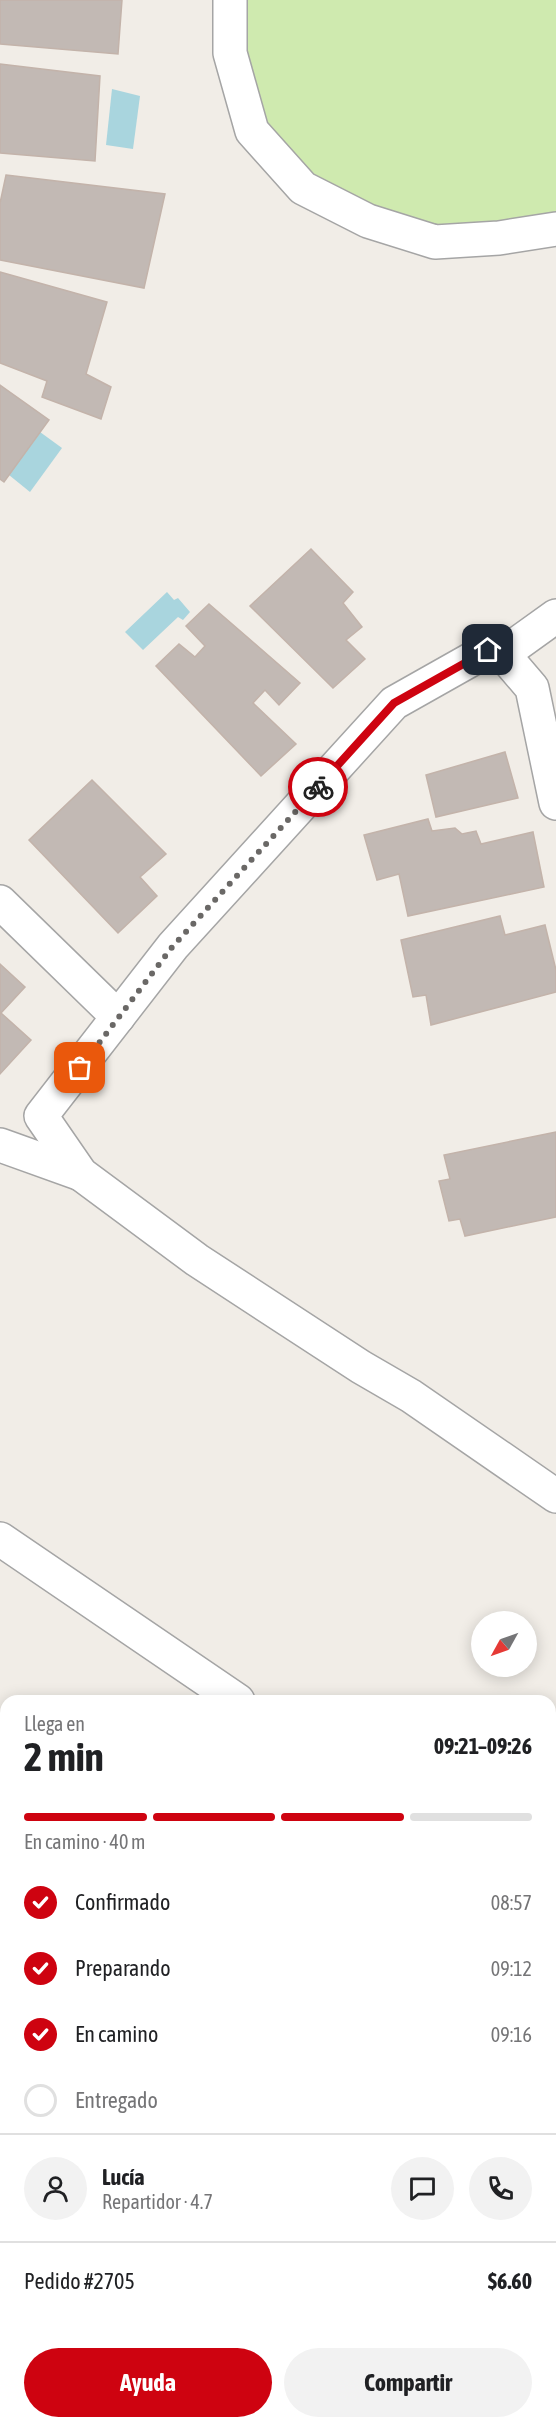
<!DOCTYPE html>
<html lang="es">
<meta charset="utf-8">
<style>
body{margin:0;font-family:"Asap Condensed",sans-serif;background:#f2f2f2;color:#202124;height:100vh;display:flex;flex-direction:column;font-size:22px;white-space:nowrap}
*{box-sizing:border-box;margin:0}
p{font-size:20px;color:#757577}
.icon{flex:none;width:33px;height:33px;fill:none;stroke:currentColor;stroke-width:2;stroke-linecap:round;stroke-linejoin:round}
.map{position:relative;flex:1;overflow:hidden}
.sheet{position:absolute;left:0px;top:1695px;width:556px;height:734px;display:flex;flex-direction:column;background:#fff;border-radius:18px 18px 0 0;box-shadow:0 3px 15px #0003}
.sheet>*{flex:none}
.needle{width:39px;rotate:230deg}
.fabs{position:absolute;left:471px;top:1611px;display:grid;gap:12px}
.fabs a{display:grid;place-items:center;width:66px;height:66px;border-radius:50%;background:#fff;box-shadow:0 3px 15px #0003;font-size:30px}
.pin{position:absolute;display:grid;place-items:center;width:51px;height:51px;color:#fff;margin:-26px;border-radius:12px;box-shadow:0 3px 9px #0006}
.courier{position:absolute;display:grid;place-items:center;width:60px;height:60px;margin:-30px;border:4px solid #ce0310;border-radius:50%;background:#fff;color:#222;box-shadow:0 2px 8px #0007}
.head em{font-style:normal;font-weight:700}
.head div{display:flex;flex-direction:column-reverse}
.head{display:flex;align-items:center;justify-content:space-between;height:102px;padding:0 24px}
h1{font-size:39px;font-weight:700;line-height:45px}
.bar{display:grid;grid-template-columns:repeat(4,1fr);gap:9px 6px;align-content:center;height:72px;padding:0 24px}
.bar i{height:8px;border-radius:4px;background:#e0e0e0}
.bar .selected{background:#ce0310}
.bar p{grid-column:span 4}
.line{display:flex;align-items:center;gap:15px;padding:0 24px;border-top:2px solid #e0e0e0}
.line div{flex:1}
.round{display:grid;place-items:center;flex:none;width:63px;height:63px;border-radius:32px;background:#f2f2f2}
ol{padding:0 24px;list-style:none}
li{display:flex;align-items:center;gap:18px;height:66px}
li p{margin-inline-start:auto}
li .icon{padding:6px;border-radius:50%;background:#ce0310;color:#fff;stroke-width:4}
li:last-child{color:#757577}
li i{width:33px;height:33px;border:3px solid #e0e0e0;border-radius:50%}
.button{display:flex;gap:12px;margin-top:auto;padding:12px 24px}
.button a{flex:1;height:69px;border-radius:36px;background:#ce0310;color:#fff;font-size:24px;font-weight:700;line-height:69px;text-align:center}
.button a+a{background:#f2f2f2;color:#202124}
.map>svg:first-child{display:block}
.grass{fill:#cfeaaf}
.water{fill:#a9d5de}
.lines{fill:none;stroke-linecap:round;stroke-linejoin:round}
.stream{stroke:#a9d5de;stroke-width:10}
.building{fill:#c2b9b4;stroke:#c3b3aa;stroke-width:1.5}
.minor-casing{stroke:#a5a5a5;stroke-width:36}
.highway-casing{stroke:#d92a71;stroke-width:36}
.minor{stroke:#fff;stroke-width:33}
.highway{stroke:#e691a6;stroke-width:33}
.done{stroke:#6a6866;stroke-width:6;stroke-dasharray:0 10.8}
.route{stroke:#ce0310;stroke-width:8}
</style>
<div class="map">
<svg width="556" height="2428" viewBox="0 0 556 2428">
<rect width="100%" height="100%" fill="#f1ede7"/>
<path class="grass" d="M230 0H556V229L499 239 368 221 252 131Z"/>
<g class="water">
<path d="M112 89 140 96 133 149 106 145Z"/>
<path d="M40 432 62 448 30 492 9 475Z"/>
<path d="M167 592 174 600 178 598 190 612 183 620 178 617 143 650 125 632Z"/>
</g>
<g class="lines">
<g class="stream">
<path d="M0 2261 6 2267"/>
<path d="M252 2422 261 2428"/>
</g>
</g>
<g class="building">
<path d="M0 0H122L118 54 0 44Z"/>
<path d="M0 64 100 76 95 161 0 153Z"/>
<path d="M6 175 165 194 144 288 0 260V203Z"/>
<path d="M0 272 107 302 86 374 111 387 101 419 42 397 47 381 0 363Z"/>
<path d="M0 385 49 420 4 482 0 479Z"/>
<path d="M311 549 353 592 343 603 362 627 346 640 365 659 333 688 250 606Z"/>
<path d="M209 604 300 683 279 705 265 690 253 703 296 744 261 776 156 666 179 644 195 657 205 646 186 626Z"/>
<path d="M505 752 518 798 436 817 426 775Z"/>
<path d="M92 780 166 854 140 877 157 896 118 933 29 840Z"/>
<path d="M428 819 432 831 455 828 462 834 476 831 481 844 533 832 544 887 408 916 399 874 377 880 364 835Z"/>
<path d="M500 916 505 935 545 925 556 970V992L431 1025 426 995 413 997 401 940Z"/>
<path d="M0 964 25 987 1 1013 31 1040 0 1074Z"/>
<path d="M556 1132V1217L465 1236 460 1219 449 1221 439 1181 450 1179 444 1155Z"/>
</g>
<g class="lines">
<g class="minor-casing">
<g id="minor">
<path d="M230 0V53L252 131 303 188 368 221 435 242 499 238 556 229"/>
<path d="M503 654 556 616"/>
<path d="M556 803 532 688 503 654 488 650 394 703 173 946 41 1116 81 1174 197 1260 361 1367 411 1396 556 1496"/>
<path d="M0 902 118 1017"/>
<path d="M0 1145 81 1174"/>
<path d="M0 1539 238 1701"/>
<path d="M550 1970 556 1978"/>
<path d="M0 2146 6 2151"/>
<path d="M0 2186 6 2190"/>
<path d="M341 2422 349 2428"/>
<path d="M405 2422 413 2428"/>
</g>
</g>
<g class="highway-casing">
<g id="highway">
<path d="M0 2350 6 2354"/>
<path d="M107 2422 116 2428"/>
</g>
</g>
<use href="#minor" class="minor"/>
<use href="#highway" class="highway"/>
</g>
<g class="lines">
<path class="done" d="M80 1068 173 946 318 787"/>
<path class="route" d="M318 787 394 703 488 650"/>
</g>
</svg>
<div class="fabs">
<a><svg class="needle" viewBox="-14 -14 28 28"><path d="M0-13l5 13h-10z" fill="#e53935"/><path d="M0 13l5-13h-10z" fill="#757577"/></svg></a>
</div>
<div class="pin" style="left:80px;top:1068px;background:#ea580c"><svg class="icon" aria-label="bag" viewBox="0 0 24 24"><path d="M5 8h14l-1 12H6zM9 8a3 3 0 0 1 6 0"/></svg></div>
<div class="pin" style="left:488px;top:650px;background:#1f2937"><svg class="icon" aria-label="home" viewBox="0 0 24 24"><path d="M3 11l9-7 9 7M6 9v11h12V9"/></svg></div>
<div class="courier" style="left:318px;top:787px"><svg class="icon" aria-label="bike" viewBox="0 0 24 24"><circle cx="6" cy="16" r="4"/><circle cx="18" cy="16" r="4"/><path d="M6 16l4-8h5l3 8M10 8l3 8H6M13 5h3"/></svg></div>
<section class="sheet">
<div class="head"><div><h1>2 min</h1><p>Llega en</p></div><em>09:21–09:26</em></div>
<div class="bar"><i class="selected"></i><i class="selected"></i><i class="selected"></i><i></i><p>En camino · 40 m</p></div>
<ol>
<li><svg class="icon" aria-label="check" viewBox="0 0 24 24"><path d="M5 12l5 5 9-10"/></svg>Confirmado<p>08:57</p></li>
<li><svg class="icon" aria-label="check" viewBox="0 0 24 24"><path d="M5 12l5 5 9-10"/></svg>Preparando<p>09:12</p></li>
<li><svg class="icon" aria-label="check" viewBox="0 0 24 24"><path d="M5 12l5 5 9-10"/></svg>En camino<p>09:16</p></li>
<li><i></i>Entregado</li>
</ol>
<div class="line" style="height:108px"><a class="round"><svg class="icon" aria-label="person" viewBox="0 0 24 24"><circle cx="12" cy="8" r="4"/><path d="M4 21q1-7 8-7t8 7"/></svg></a><div><b>Lucía</b><p>Repartidor · 4.7</p></div><a class="round"><svg class="icon" aria-label="chat" viewBox="0 0 24 24"><path d="M4 5h16v11H9l-5 4z"/></svg></a><a class="round"><svg class="icon" aria-label="phone" viewBox="0 0 24 24"><path d="M5 4h4l2 5-3 2q2 4 5 5l2-3 5 2v4C11 20 4 13 5 4z"/></svg></a></div>
<div class="line" style="height:78px"><div>Pedido #2705</div><b>$6.60</b></div>
<div class="button"><a>Ayuda</a><a>Compartir</a></div>
</section>
</div>
